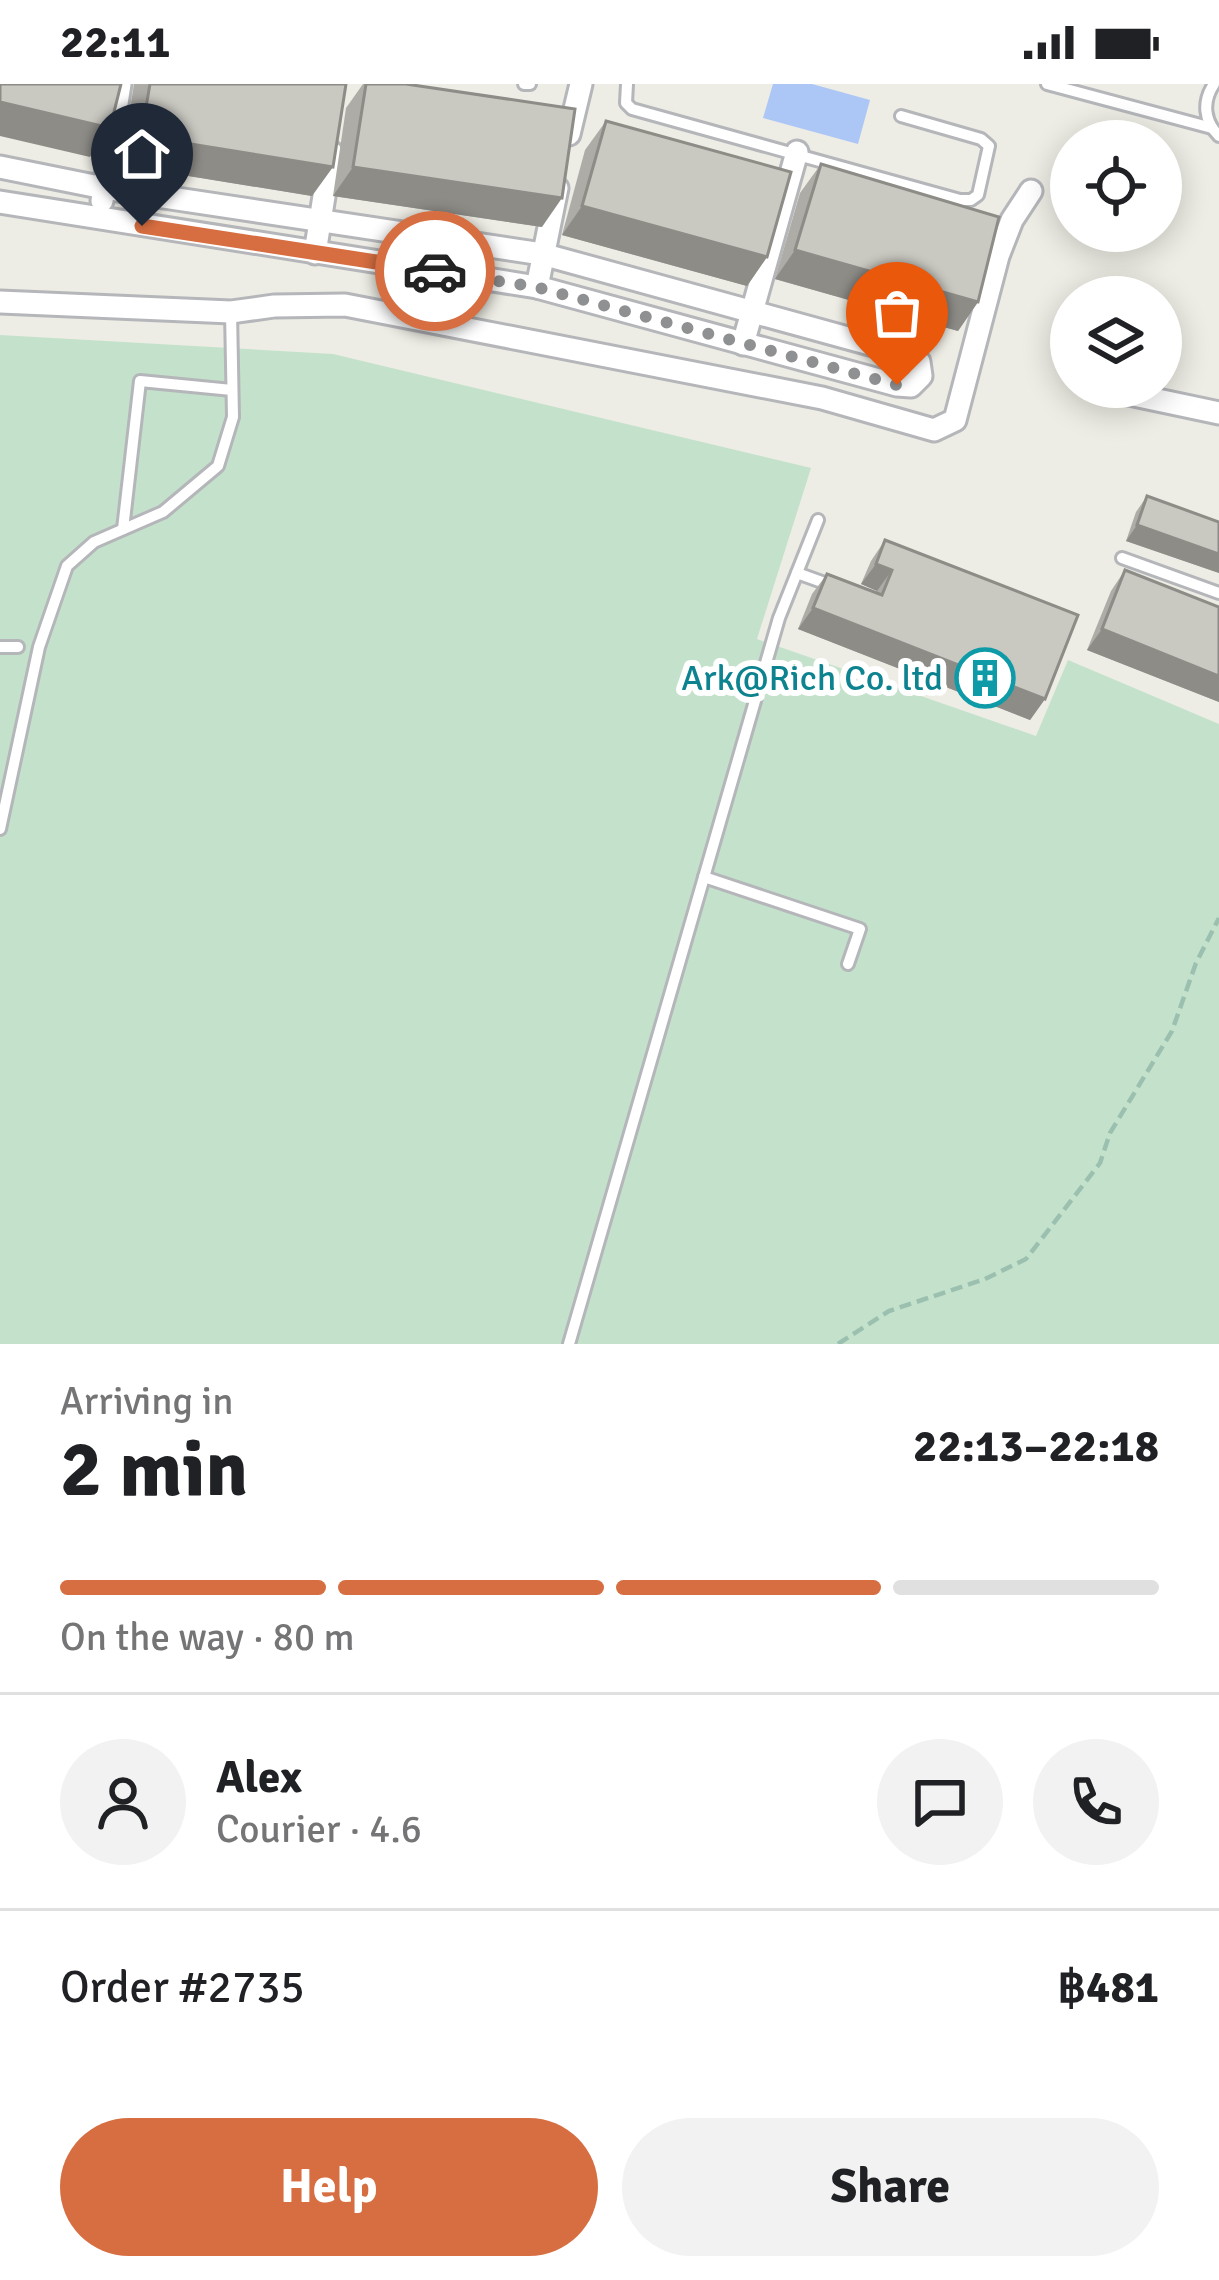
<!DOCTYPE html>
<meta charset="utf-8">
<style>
body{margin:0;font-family:Signika,sans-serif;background:#f2f2f2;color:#202124;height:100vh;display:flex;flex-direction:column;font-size:45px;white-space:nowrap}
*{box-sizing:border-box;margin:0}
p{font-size:39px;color:#757577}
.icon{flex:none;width:66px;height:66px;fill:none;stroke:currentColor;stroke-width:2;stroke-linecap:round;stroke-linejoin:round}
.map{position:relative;height:1260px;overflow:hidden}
.details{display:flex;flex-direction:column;background:#fff;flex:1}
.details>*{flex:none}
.buttons{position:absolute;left:1050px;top:36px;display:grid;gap:24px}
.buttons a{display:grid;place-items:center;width:132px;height:132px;border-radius:50%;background:#fff;box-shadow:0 6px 30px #0003;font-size:60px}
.pin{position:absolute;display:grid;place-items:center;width:102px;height:102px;color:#fff;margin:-123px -51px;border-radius:50% 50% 50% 0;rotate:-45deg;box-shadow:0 0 12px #0007}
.pin .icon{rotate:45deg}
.courier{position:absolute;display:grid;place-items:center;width:120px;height:120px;margin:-60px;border:9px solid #d76e41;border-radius:50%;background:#fff;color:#222;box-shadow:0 3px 15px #0007}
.head em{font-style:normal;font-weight:800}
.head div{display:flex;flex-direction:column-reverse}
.head{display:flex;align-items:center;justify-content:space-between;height:204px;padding:0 60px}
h1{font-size:78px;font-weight:800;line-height:90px}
.bar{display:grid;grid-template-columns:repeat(4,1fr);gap:18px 12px;align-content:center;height:144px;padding:0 60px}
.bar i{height:15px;border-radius:9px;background:#e0e0e0}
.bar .current{background:#d76e41}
.bar p{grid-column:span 4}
.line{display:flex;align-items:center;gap:30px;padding:0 60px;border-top:3px solid #e0e0e0}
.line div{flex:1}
.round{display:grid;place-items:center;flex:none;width:126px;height:126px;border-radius:63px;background:#f2f2f2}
.action{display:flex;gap:24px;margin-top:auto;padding:24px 60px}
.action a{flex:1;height:138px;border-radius:72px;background:#d76e41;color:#fff;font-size:48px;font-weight:800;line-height:138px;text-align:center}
.action a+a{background:#f2f2f2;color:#202124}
.status{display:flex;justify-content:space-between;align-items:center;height:84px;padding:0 60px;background:#fff;direction:ltr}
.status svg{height:33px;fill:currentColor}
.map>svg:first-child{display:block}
.green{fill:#c4e2cb}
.water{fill:#acc6f6}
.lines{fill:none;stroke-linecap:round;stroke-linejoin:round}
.lane-casing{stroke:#b5b6ba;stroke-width:16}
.street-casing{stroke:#b5b6ba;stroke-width:27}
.path{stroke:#9cc0af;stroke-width:4.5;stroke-dasharray:12 6;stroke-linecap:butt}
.lane{stroke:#fff;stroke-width:10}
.street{stroke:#fff;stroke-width:21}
.wall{fill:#adaca6}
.shaded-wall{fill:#8d8c87}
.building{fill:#c9c8c1;stroke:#8d8c87;stroke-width:3}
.done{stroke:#8f9091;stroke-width:12;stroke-dasharray:0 21.6}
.route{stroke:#d76e41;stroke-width:15}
.labels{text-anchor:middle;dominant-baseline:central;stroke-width:12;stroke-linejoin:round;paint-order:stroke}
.culture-label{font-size:36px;fill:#0d838f;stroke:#fff;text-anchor:end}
</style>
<div class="status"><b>22:11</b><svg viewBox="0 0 49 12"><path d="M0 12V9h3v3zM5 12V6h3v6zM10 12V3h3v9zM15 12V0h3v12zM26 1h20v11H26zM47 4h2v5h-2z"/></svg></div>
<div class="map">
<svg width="1219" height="1260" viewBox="0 0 1219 1260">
<rect width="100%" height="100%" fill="#edede5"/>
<path class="green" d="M0 251 333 270 811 384 757 555 1036 652 1068 576 1219 640V1260H0Z"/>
<path class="water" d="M773 0H812L870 16 858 60 763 34Z"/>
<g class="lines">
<g class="lane-casing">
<g id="lane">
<path d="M524 0H530"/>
<path d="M627 0 626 19 632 25 960 116H971L978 111 989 62 981 55 901 32"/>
<path d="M1047 0 1212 44"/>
<path d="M1214 0C1202 18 1204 37 1219 52"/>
<path d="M123 445 140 297 232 306"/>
<path d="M1122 474 1219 509"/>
<path d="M797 489 833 502"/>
<path d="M0 563H18"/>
<path d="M0 745 39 563 67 482 94 458 163 428 218 382 233 333 231 228"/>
<path d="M704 793 860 845 848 880"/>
<path d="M569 1260 779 534 818 436"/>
</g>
</g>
<g class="street-casing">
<g id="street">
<path d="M569 50 581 0"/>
<path d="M0 83 104 104 542 170 906 270 919 278 921 292 911 302 897 301 537 203 0 118"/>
<path d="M102 117 120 0"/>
<path d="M315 169 331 68"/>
<path d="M537 203 557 104"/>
<path d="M0 218 231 228 274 222 345 221 822 314 934 346 955 336 998 172 1012 136 1031 107"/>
<path d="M743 260 797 68"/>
<path d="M1096 303 1219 329"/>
</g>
</g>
<path class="path" d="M838 1260 889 1227 985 1195 1026 1175 1100 1079 1110 1049 1172 947 1196 879 1219 834"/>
<use href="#lane" class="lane"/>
<use href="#street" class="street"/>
</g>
<g class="wall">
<path d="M134 0H346L312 112 121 81Z"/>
<path d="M363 0H406L542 143 333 112 346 24Z"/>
<path d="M606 37 767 173 747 202 562 151 585 66Z"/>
<path d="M821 80 978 218 958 247 775 195 800 109Z"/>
<path d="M1147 412 1219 438V489L1126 457 1136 428Z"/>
<path d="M885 456 1045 615 1030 636 798 545 812 510 827 490 876 509 877 507 861 500 871 477Z"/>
<path d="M1125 486 1219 523V618L1087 566 1111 507Z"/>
</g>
<g class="shaded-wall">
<path d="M0 18 110 44 90 73 0 52Z"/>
<path d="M141 52 333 83 312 112 121 81Z"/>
<path d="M353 83 562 114 542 143 333 112Z"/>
<path d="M582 122 767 173 747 202 562 151Z"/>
<path d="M795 166 978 218 958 247 775 195Z"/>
<path d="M1137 441 1219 470V489L1126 457Z"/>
<path d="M876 480 892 486 877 507 861 500Z"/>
<path d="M813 524 1045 615 1030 636 798 545Z"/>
<path d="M1102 545 1219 592V618L1087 566Z"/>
</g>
<g class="building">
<path d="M0 0H121L110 44 0 18Z"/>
<path d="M150 0H346L333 83 141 52Z"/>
<path d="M366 0H406L575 25 562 114 353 83Z"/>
<path d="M606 37 791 88 767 173 582 122Z"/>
<path d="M821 80 999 133 978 218 795 166Z"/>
<path d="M1147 412 1219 438V470L1137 441Z"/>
<path d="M885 456 1078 531 1045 615 813 524 827 490 882 511 892 486 876 480Z"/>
<path d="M1125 486 1219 523V592L1102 545Z"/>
</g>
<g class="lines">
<path class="done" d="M435 187 536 203 897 301"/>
<path class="route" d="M142 142 435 187"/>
</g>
<defs>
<g id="building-ring" transform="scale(3)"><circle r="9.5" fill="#fff" stroke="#0f9aa8" stroke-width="1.5"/><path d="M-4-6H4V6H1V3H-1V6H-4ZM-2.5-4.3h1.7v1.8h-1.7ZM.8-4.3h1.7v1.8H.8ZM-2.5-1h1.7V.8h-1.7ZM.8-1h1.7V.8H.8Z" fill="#0f9aa8"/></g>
</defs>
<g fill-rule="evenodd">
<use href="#building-ring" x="985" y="594"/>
</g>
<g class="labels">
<g class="culture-label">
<text x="943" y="594">Ark@Rich Co. ltd</text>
</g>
</g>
</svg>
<div class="buttons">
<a><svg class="icon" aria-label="locate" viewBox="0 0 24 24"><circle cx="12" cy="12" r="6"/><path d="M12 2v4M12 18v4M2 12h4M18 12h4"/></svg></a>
<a><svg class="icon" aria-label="layers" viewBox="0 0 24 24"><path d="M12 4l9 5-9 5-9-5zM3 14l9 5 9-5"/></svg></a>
</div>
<div class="pin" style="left:897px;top:301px;background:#ea580c"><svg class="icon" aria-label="bag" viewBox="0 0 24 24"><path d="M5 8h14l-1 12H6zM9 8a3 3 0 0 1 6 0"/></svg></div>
<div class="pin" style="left:142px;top:142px;background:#1f2937"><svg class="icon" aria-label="home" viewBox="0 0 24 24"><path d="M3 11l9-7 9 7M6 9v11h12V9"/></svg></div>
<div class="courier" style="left:435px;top:187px"><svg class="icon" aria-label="car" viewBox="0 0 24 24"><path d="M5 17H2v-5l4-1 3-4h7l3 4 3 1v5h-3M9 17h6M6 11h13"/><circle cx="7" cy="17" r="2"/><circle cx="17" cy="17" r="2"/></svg></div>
</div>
<section class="details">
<div class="head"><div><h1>2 min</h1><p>Arriving in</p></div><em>22:13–22:18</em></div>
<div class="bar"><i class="current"></i><i class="current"></i><i class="current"></i><i></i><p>On the way · 80 m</p></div>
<div class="line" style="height:216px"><a class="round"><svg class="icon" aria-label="person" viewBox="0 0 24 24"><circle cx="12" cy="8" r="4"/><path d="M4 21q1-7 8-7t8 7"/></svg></a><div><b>Alex</b><p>Courier · 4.6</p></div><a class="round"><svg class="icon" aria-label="chat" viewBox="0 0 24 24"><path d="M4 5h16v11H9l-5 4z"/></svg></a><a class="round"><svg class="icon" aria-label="phone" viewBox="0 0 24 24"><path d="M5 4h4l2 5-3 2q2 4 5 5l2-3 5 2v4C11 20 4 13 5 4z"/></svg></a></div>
<div class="line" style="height:156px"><div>Order #2735</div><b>฿481</b></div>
<div class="action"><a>Help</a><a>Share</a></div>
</section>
